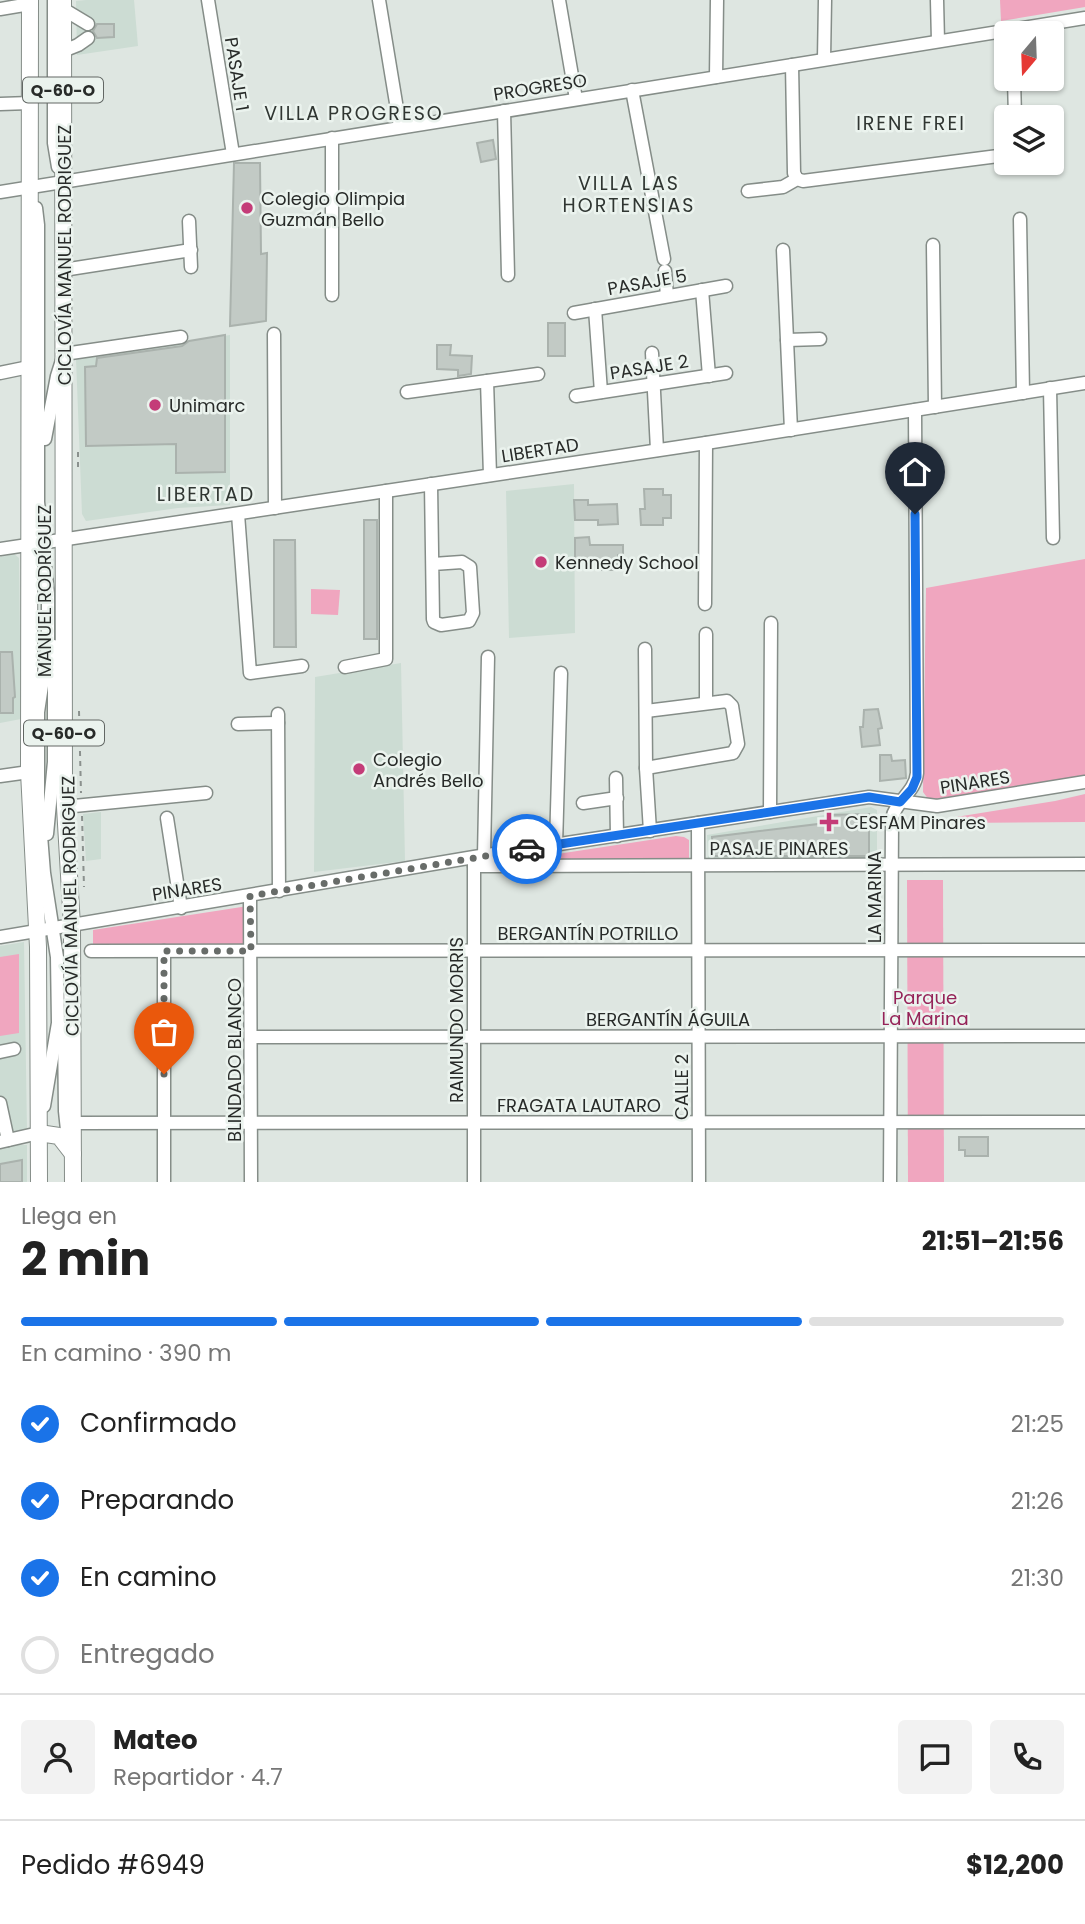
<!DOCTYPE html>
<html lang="es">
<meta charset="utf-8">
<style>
body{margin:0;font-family:Poppins,sans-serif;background:#f2f2f2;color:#222;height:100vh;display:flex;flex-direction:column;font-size:26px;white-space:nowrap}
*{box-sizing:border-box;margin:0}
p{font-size:23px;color:#767676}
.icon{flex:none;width:38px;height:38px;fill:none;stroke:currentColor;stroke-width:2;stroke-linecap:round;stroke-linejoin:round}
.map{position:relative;height:1182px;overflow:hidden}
.side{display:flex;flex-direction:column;background:#fff;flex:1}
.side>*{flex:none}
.needle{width:46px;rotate:199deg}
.controls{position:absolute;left:994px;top:21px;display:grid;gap:14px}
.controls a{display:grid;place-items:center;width:70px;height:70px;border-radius:7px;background:#fff;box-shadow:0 2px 5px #0004;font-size:35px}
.pin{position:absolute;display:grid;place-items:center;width:60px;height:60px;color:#fff;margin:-72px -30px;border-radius:50% 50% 50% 0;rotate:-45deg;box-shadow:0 0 7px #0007}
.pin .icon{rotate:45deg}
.courier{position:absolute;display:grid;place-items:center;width:70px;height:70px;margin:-35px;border:5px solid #1a73e8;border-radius:50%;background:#fff;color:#222;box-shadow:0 2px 9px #0007}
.overview em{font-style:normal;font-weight:700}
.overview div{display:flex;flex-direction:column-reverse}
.overview{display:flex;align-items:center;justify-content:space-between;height:119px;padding:0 21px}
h1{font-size:46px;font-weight:700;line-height:52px}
.bar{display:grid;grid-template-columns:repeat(4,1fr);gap:10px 7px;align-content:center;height:84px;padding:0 21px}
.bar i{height:9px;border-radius:5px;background:#e0e0e0}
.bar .selected{background:#1a73e8}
.bar p{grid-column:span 4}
.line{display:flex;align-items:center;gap:18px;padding:0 21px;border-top:2px solid #e0e0e0}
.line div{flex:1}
.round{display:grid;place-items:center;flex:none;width:74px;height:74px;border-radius:7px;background:#f2f2f2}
ol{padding:0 21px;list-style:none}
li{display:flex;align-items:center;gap:21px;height:77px}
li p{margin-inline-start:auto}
li .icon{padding:7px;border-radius:50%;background:#1a73e8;color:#fff;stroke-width:4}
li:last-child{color:#767676}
li i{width:38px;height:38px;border:4px solid #e0e0e0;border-radius:50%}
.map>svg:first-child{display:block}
.built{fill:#ccdcd3}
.green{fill:#f0a6bf}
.building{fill:#c2cac5;stroke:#aab2ad;stroke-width:2}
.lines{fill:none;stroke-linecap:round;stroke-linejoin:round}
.minor-casing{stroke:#858d88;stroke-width:15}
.major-casing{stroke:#858d88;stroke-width:18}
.path{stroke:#8b918e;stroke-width:2;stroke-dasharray:5 5;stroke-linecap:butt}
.minor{stroke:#fff;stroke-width:12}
.major{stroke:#fff;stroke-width:16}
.done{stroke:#686c69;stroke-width:7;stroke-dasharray:0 12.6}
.route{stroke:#1a73e8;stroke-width:9}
.poi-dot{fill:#c43c78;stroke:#ebf3ee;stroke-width:2.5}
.labels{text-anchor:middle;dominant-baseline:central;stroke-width:5;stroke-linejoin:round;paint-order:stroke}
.shield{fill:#ebf3ee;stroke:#626764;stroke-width:2}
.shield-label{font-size:16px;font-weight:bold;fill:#282b29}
.street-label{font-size:18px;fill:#282b29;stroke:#ebf3ee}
.poi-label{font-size:18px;fill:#282b29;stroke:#ebf3ee;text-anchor:start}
.park-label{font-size:18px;fill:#952358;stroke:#ebf3ee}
.neighbourhood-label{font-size:19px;letter-spacing:2px;fill:#303632;stroke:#ebf3ee}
</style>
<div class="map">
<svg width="1085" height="1182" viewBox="0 0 1085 1182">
<rect width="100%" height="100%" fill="#dee6e1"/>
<g class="built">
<path d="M86 0H134L138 46 77 55 76 1Z"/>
<path d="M230 335V505L178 508 86 521 82 514 76 359Z"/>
<path d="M574 484 575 633 509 638 506 491Z"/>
<path d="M14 554 19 558 21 719 0 723V557Z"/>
<path d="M401 663 405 861 314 872 315 677Z"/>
<path d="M871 807 877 810V861L708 860 707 835Z"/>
<path d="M101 812V859L86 861 83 814Z"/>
<path d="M24 942 27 1130 20 1132V1145H27V1182H0V946Z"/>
</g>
<g class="green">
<path d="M1000 0H1085V7L1001 21Z"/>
<path d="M1085 559V777L929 800 923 792 926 588Z"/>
<path d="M311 589 340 590 338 615 311 614Z"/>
<path d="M1085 794V822L955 823 956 817 1055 801Z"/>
<path d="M676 836 684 837 689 840V862H505Z"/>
<path d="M907 880H943L944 1182H908Z"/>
<path d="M248 906 244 946 93 947V930Z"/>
<path d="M19 954V1033L0 1036V957Z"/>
</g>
<g class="building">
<path d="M97 24H114V37L97 38 93 31Z"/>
<path d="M493 140 496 159 481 162 477 143Z"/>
<path d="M234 163H260L261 254 267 253 266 321 230 326Z"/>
<rect x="548" y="323" width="17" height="33"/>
<path d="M225 335V472L176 473V444L86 446 85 367 96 366 97 358 182 346 189 341Z"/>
<path d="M437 345H451L450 355 472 356 471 374 458 376V370L437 369Z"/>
<path d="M644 489H663V495H671V518H663V525H641L640 509H645Z"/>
<path d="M574 500H588V505L617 504 618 524 598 525V520H575Z"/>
<rect x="364" y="520" width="13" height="119"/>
<path d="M589 537 590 545H623V554L618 555 619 570H602V561H575V538Z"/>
<path d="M274 540H295L296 647H274Z"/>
<path d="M0 652H12L15 697 13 698V713H0Z"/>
<path d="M878 709 882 728 878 729 880 745 862 747 860 727H863L864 710Z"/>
<path d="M880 755H891L892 761 905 760 906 778 880 781Z"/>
<path d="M869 814V856H713L712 837 826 823 827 815Z"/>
<path d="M959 1137H988V1156H965V1150H959Z"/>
<path d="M22 1160V1182H0V1164Z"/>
</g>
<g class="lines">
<g class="minor-casing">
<g id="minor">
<path d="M54 0V143L58 167"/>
<path d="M208 0 233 154"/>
<path d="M379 0 400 127"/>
<path d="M559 0 576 99"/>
<path d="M937 0 938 41"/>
<path d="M0 9 30 4"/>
<path d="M63 9 88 24"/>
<path d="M63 51 78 45 88 38"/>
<path d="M824 59 825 0"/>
<path d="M792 65 794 173 797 179"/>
<path d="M716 77 717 0"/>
<path d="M1014 79 1015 117"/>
<path d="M632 90 664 259"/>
<path d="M0 104 30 103"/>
<path d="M504 111 508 275"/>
<path d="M1052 129 1054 150 1052 154"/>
<path d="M748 191 783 187 797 179 803 181 1006 155"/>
<path d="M0 192 1085 18"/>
<path d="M36 208 38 225V502L48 594V646L38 712V798L44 873 57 957 58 1023 44 1106"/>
<path d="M1020 219 1023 393"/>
<path d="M189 221 191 267"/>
<path d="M933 245 935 407"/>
<path d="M783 250 791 430"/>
<path d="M63 270 191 250"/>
<path d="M665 271 667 296"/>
<path d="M702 290 709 376"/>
<path d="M332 295V138"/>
<path d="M595 309 601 392"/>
<path d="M574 313 726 286"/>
<path d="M274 334 275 508"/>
<path d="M787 340 820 339"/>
<path d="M652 353 657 450"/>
<path d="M0 373 29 367"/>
<path d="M487 381 490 475"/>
<path d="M1050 388 1053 538"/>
<path d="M407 392 538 374"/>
<path d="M576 396 726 373"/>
<path d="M45 439 57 376 64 354 181 337"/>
<path d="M431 484 433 619 434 622 441 625 469 621 473 613 470 567 462 562 433 564"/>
<path d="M238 514 250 673 302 666"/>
<path d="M0 549 706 443 1085 383"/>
<path d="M705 604 706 443"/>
<path d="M706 634V703"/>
<path d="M645 649 646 768 650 831"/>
<path d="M345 667 386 659V491"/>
<path d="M278 714 279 891"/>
<path d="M238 724 278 723"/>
<path d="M646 768 733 753 738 744 732 706 727 701 646 711"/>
<path d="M0 776 29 772"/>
<path d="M616 778 617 836"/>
<path d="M583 803 617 798"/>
<path d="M64 807 206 793"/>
<path d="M770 812 771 623"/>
<path d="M167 818 181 908"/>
<path d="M698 823 699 1182"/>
<path d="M47 834 54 762V646"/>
<path d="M556 845 561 673"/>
<path d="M484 856 488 657"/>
<path d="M474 866 1085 864"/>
<path d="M250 896 251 1182"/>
<path d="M0 937 474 857 869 797 937 806 1085 782"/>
<path d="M91 951 1085 950"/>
<path d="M164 951V1182"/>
<path d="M64 1029 65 1111 67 1130"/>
<path d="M251 1037 1085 1036"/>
<path d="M0 1052 14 1049"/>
<path d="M0 1103 8 1140"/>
<path d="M72 1123 1085 1122"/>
<path d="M0 1142 39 1133 40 1127"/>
<path d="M474 1182V858"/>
<path d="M890 1182 892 819C895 801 915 793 917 773L915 410"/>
</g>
</g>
<g class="major-casing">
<g id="major">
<path d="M30 0 29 772 38 947 39 1182"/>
<path d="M63 0 64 790 72 926 73 1182"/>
<path d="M39 1133 59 1136 73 1154"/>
</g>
</g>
<g class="path">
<path d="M78 452V468"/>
<path d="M79 711 81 793"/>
<path d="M82 816 84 887"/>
</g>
<use href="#minor" class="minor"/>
<use href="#major" class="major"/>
</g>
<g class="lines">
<path class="done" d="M164 1074V951H251L250 896 527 849"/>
<path class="route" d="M527 849 869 797 900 802 912 789 917 777 915 514"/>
</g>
<g class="poi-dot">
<circle cx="247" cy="208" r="7"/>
<circle cx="155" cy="405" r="7"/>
<circle cx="541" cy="562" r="7"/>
<circle cx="359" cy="769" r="7"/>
<path d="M825.5 811.5h7v7h7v7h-7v7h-7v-7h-7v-7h7z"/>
</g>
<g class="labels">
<g class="shield">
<rect x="23" y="77.5" width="80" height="25" rx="5"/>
<rect x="24" y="720.5" width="80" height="25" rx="5"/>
</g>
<g class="shield-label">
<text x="63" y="90">Q-60-O</text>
<text x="64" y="733">Q-60-O</text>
</g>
<g class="street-label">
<text transform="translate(237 74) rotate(81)">PASAJE 1</text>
<text transform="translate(540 87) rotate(-9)">PROGRESO</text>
<text transform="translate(64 255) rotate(-90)">CICLOVÍA MANUEL RODRIGUEZ</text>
<text transform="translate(647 282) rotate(-10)">PASAJE 5</text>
<text transform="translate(649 367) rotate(-9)">PASAJE 2</text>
<text transform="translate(540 450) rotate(-9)">LIBERTAD</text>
<text transform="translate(44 591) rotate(-90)">MANUEL RODRÍGUEZ</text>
<text transform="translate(975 782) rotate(-9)">PINARES</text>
<text x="779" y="848">PASAJE PINARES</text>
<text transform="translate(187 889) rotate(-9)">PINARES</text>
<text transform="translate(874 897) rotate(-90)">LA MARINA</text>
<text transform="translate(70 906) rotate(-91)">CICLOVÍA MANUEL RODRIGUEZ</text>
<text x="588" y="933">BERGANTÍN POTRILLO</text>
<text x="668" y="1019">BERGANTÍN ÁGUILA</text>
<text transform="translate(456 1020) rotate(-90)">RAIMUNDO MORRIS</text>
<text transform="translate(234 1060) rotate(-90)">BLINDADO BLANCO</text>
<text transform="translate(681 1087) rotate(-90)">CALLE 2</text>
<text x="579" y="1105">FRAGATA LAUTARO</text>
</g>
<g class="poi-label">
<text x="261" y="198">Colegio Olimpia<tspan x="261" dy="21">Guzmán Bello</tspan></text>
<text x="169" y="405">Unimarc</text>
<text x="555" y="562">Kennedy School</text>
<text x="373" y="759">Colegio<tspan x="373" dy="21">Andrés Bello</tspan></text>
<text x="845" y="822">CESFAM Pinares</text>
</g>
<g class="park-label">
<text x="925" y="997">Parque<tspan x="925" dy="21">La Marina</tspan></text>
</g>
<g class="neighbourhood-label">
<text x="354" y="113">VILLA PROGRESO</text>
<text x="911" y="123">IRENE FREI</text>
<text x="629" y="183">VILLA LAS<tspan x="629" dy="22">HORTENSIAS</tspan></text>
<text x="206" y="494">LIBERTAD</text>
</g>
</g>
</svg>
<div class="controls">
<a><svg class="needle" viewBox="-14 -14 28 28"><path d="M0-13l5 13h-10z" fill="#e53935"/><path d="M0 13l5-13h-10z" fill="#767676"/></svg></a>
<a><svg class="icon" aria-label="layers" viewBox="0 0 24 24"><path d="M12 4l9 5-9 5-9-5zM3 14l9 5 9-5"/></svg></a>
</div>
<div class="pin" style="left:164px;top:1074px;background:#ea580c"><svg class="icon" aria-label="bag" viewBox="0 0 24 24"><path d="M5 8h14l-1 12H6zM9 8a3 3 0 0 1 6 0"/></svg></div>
<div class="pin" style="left:915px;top:514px;background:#1f2937"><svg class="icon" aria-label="home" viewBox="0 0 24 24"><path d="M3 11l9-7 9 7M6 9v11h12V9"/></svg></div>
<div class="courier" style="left:527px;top:849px"><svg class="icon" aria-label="car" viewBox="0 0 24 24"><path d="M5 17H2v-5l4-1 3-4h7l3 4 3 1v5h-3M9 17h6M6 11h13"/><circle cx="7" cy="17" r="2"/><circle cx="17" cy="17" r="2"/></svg></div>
</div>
<section class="side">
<div class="overview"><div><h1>2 min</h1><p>Llega en</p></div><em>21:51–21:56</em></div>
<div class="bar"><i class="selected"></i><i class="selected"></i><i class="selected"></i><i></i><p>En camino · 390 m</p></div>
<ol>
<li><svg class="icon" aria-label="check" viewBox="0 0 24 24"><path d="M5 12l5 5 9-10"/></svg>Confirmado<p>21:25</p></li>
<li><svg class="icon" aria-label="check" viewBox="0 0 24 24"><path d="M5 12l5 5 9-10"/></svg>Preparando<p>21:26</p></li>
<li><svg class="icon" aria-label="check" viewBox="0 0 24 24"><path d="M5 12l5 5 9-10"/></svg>En camino<p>21:30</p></li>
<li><i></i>Entregado</li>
</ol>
<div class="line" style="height:126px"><a class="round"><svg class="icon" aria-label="person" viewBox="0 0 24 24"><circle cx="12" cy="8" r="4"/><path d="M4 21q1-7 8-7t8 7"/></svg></a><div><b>Mateo</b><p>Repartidor · 4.7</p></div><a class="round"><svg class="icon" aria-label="chat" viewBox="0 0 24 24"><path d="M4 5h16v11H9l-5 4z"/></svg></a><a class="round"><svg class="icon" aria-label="phone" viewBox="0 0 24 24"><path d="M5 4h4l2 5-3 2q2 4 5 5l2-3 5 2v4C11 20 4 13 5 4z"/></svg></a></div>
<div class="line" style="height:91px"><div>Pedido #6949</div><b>$12,200</b></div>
</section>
